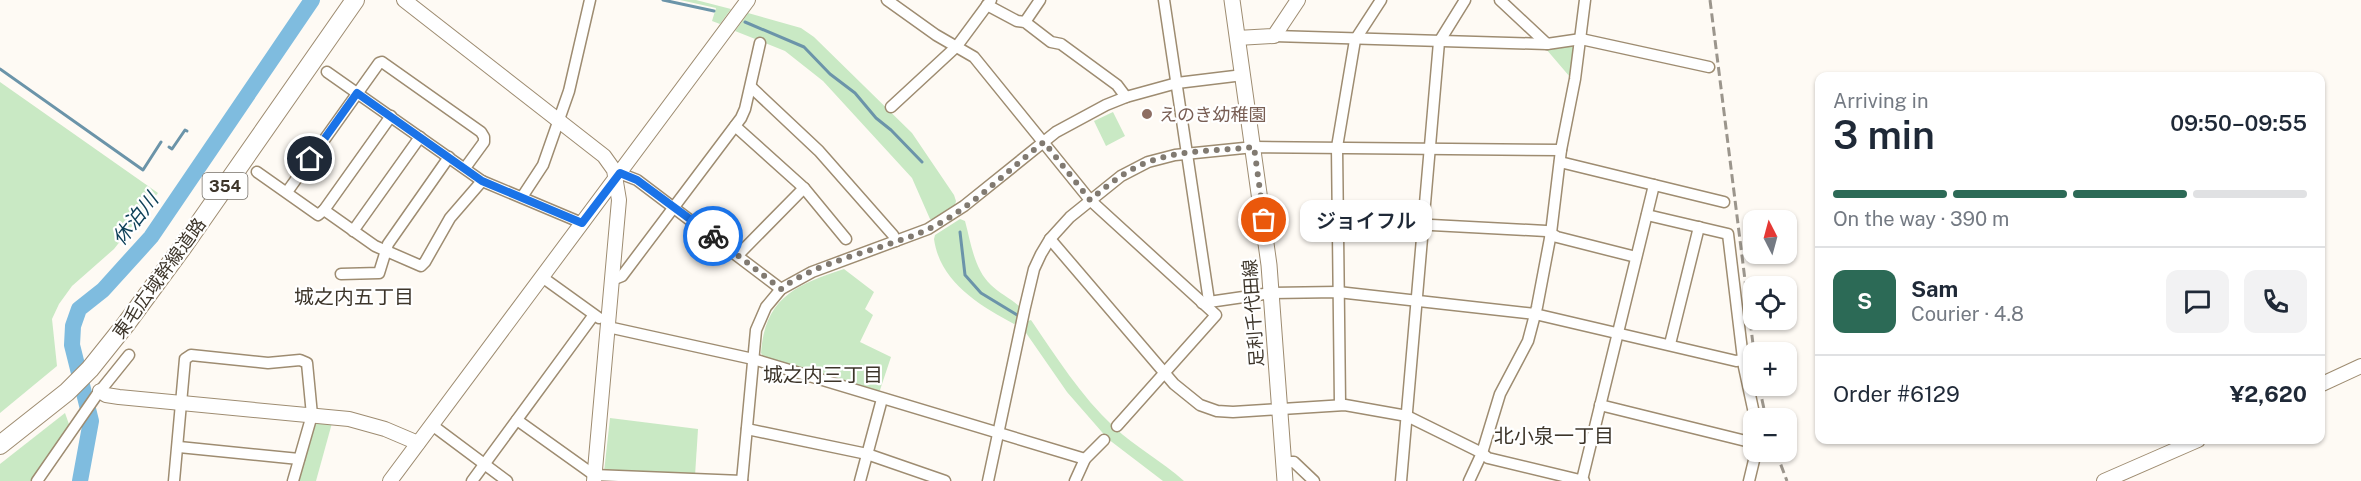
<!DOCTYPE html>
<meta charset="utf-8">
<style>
body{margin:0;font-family:"Public Sans","Noto Sans JP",sans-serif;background:#f2f2f3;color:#1f2937;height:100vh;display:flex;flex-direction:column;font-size:22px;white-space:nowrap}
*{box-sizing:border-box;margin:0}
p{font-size:20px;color:#747a83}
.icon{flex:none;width:33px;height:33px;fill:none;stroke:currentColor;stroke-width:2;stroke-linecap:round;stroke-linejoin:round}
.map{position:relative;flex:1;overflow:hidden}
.side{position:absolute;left:1815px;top:72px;width:510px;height:372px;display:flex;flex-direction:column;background:#fff;border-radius:12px;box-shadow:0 2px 4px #0004}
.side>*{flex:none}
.needle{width:39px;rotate:354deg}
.buttons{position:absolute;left:1743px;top:210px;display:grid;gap:12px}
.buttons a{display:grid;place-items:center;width:54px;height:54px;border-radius:12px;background:#fff;box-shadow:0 2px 4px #0004;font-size:30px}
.pin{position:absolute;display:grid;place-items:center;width:51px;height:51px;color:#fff;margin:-26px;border:3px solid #fff;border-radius:50%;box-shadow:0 2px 6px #0007}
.courier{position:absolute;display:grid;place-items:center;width:60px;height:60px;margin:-30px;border:4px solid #1a73e8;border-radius:50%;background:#fff;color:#222;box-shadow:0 2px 8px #0007}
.bubble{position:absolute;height:42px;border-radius:12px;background:#fff;box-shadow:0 2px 4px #0004;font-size:20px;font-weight:600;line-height:42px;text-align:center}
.headline em{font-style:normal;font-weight:600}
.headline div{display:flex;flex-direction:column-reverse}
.headline{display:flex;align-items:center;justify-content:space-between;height:102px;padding:0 18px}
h1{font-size:39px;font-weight:600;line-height:45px}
.bar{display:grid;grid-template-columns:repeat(4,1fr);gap:9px 6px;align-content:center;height:72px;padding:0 18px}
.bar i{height:8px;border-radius:4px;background:#e0e1e3}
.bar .current{background:#2c6a56}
.bar p{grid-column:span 4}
.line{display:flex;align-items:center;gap:15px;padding:0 18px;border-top:2px solid #e0e1e3}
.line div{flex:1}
.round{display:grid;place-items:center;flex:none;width:63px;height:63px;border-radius:12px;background:#f2f2f3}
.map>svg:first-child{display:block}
.green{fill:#c9e9c4}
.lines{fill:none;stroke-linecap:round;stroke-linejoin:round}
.stream{stroke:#6b94a9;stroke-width:3}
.river{stroke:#7fbcdf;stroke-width:16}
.street-casing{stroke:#9e8c71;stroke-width:13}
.secondary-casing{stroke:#9e8c71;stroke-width:16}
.primary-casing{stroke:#9e8c71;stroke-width:17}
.highway-casing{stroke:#9e8c71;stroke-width:20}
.street{stroke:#fff;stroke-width:10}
.secondary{stroke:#fff;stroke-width:14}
.primary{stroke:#fff;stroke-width:15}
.highway{stroke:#fff;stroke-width:18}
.rail{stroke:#9b958c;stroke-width:3;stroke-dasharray:9 4.5;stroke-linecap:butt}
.done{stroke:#817a71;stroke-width:6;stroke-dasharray:0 10.8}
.route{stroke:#1a73e8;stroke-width:8}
.education-dot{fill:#8d6e63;stroke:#fff;stroke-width:2}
.labels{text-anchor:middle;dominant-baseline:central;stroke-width:4.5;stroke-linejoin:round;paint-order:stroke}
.shield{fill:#fff;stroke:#77726a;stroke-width:1.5}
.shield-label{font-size:16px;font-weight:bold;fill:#3d352a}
.education-label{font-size:18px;fill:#785e54;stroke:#fff;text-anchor:start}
.street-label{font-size:18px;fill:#3d352a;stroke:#fff}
.water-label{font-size:20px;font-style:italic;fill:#0c3f57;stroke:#fff}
.neighbourhood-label{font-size:20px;fill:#3d352a;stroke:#fff}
</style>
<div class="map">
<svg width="2361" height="481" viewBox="0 0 2361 481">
<rect width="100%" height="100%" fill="#fefaf4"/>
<g class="green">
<path d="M680 0H696L731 9 720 24 712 21 716 8Z"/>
<path d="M748 13 801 28 814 37 912 133 954 195 956 201 955 205 933 219H930L912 178 823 81 785 51 735 31Z"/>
<path d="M1570 45 1575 48 1570 77 1546 49H1558Z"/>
<path d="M0 82 158 193 114 249 72 286 59 304 52 319 57 366 0 413Z"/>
<path d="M1113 112 1125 136 1106 146 1094 121Z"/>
<path d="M960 219 965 221C971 243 974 269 991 285 1000 294 1012 299 1021 308L1020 321 1014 324C979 305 940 282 934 239L935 235Z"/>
<path d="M844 269 874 292 865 309 873 315 860 342 891 357 880 390 877 393 765 359 761 353C765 297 796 285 844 269Z"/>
<path d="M1031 320C1057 358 1080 395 1114 427 1135 447 1162 461 1184 481H1163L1108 439 1067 392 1024 330 1028 321Z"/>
<path d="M65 413 70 427 31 481H0V464Z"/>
<path d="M610 418 698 429 695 476 604 472Z"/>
<path d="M320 420 332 423 316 481H297L312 425Z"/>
</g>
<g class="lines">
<g class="stream">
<path d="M663 0 714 11"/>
<path d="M745 22 804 47 830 74 855 93 876 118 891 130 922 162"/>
<path d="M0 69 143 170 161 142"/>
<path d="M169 147 172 149 185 130 187 131"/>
<path d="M960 232 965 275 981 293 1019 316"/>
</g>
<path class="river" d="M80 481 91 421 72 345 73 326 79 309 103 290 151 237 312 0"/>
<g class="street-casing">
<g id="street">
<path d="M887 0 936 35 974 57 1090 200 1216 315 1117 426"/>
<path d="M1164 0 1209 301"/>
<path d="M1500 0 1547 44"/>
<path d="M987 5 1017 21 1025 22 1051 42 1061 44 1117 85 1126 97"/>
<path d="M1025 22 1040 0"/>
<path d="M1274 36 1547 44 1581 39 1709 67"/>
<path d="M327 72 482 181 582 223"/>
<path d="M751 87 819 151 893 235 896 241"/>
<path d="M891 107 957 46 991 0"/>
<path d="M735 126 804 188 846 239"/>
<path d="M1560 162 1724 202"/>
<path d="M257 172 318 215 324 210 375 246 421 266 425 262 450 218 482 181"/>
<path d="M619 173 637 180 781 289"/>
<path d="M287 192 379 63 382 62 481 132 484 137V142L465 168"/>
<path d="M522 197 543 165 569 91 590 0"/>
<path d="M324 210 391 116"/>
<path d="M1647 215 1728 234 1744 367 1755 418"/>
<path d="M1337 220 1546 231 1557 237 1636 257"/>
<path d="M353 231 420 137"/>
<path d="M1050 239 1174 384 1200 405 1217 411 1233 412 1345 405 1407 416 1482 453 1488 458 1584 481"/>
<path d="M738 255 804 188"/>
<path d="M341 274 379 273 388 244 449 157"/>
<path d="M542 277 599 318"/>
<path d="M612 280 622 276 741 118 745 109 760 43"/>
<path d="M1202 303 1271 293 1338 292 1535 314 1736 361 1743 360"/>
<path d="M608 327 753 359 1085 459"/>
<path d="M1670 344 1699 227"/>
<path d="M1340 404 1337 147 1355 40 1381 0"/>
<path d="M1600 405 1754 443"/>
<path d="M517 420 594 475 742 481"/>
<path d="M432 425 507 481"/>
<path d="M747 429 867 454 945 481"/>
<path d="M179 447 299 459"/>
<path d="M1284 462H1294L1314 481"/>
<path d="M1582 480 1654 185"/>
<path d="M37 481 96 396 129 355"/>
<path d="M174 481 185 359 191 355 268 363 300 360 307 363 312 415 293 481"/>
<path d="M472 481 593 316"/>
<path d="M742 481 756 330 766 307 781 289 812 272 928 229 964 206 1056 132 1106 105 1126 97 1177 83 1243 75"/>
<path d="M860 481 882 399"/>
<path d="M988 481 1025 307 1034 269 1041 254 1050 239 1070 217 1121 176 1148 162 1175 155 1254 147 1561 150"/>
<path d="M1075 481 1085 459 1104 440"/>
<path d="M1401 481 1439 42 1465 0"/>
<path d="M1469 481 1482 453 1500 394 1528 341 1537 307 1551 233 1561 150 1575 79 1585 0"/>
<path d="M1749 481 1756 452"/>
</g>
</g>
<g class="secondary-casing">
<g id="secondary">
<path d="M404 0 604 156 614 170 619 200 594 481"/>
<path d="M1237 38 1274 36 1298 0"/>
<path d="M2320 385 2361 366"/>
<path d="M100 391 106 395 119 397 349 419 385 429 418 443"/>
<path d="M390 481 748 0"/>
<path d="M2104 481 2198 440"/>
</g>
</g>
<g class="primary-casing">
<path id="primary" d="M1232 0 1269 265 1285 481"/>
</g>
<g class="highway-casing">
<path id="highway" d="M0 445 67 392 90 369 126 324 182 248 355 0"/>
</g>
<use href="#street" class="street"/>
<use href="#secondary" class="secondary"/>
<use href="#primary" class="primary"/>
<use href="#highway" class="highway"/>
<g class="rail">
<path d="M1710 0 1754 352"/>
<path d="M1759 386 1766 418"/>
<path d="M1776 452 1787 481"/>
</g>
</g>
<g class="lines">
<path class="done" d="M713 236 781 289C815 262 880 250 922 232 967 213 1005 172 1044 142L1090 200C1108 185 1126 170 1148 162 1182 149 1219 151 1254 147L1264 220"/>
<path class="route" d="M310 159 357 93 482 181 582 223 620 173 637 180 713 236"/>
</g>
<circle class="education-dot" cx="1147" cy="114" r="6"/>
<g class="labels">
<rect class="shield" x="202.5" y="173" width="45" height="26" rx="4.5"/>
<g class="shield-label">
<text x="225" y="186">354</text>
</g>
<g class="education-label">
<text x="1159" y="114">えのき幼稚園</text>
</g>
<g class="street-label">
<text transform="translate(159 278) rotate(-54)">東毛広域幹線道路</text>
<text transform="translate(1253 313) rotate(-94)">足利千代田線</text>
</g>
<g class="water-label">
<text transform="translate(135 219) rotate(-52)">休泊川</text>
</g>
<g class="neighbourhood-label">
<text x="354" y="297">城之内五丁目</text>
<text x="823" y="375">城之内三丁目</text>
<text x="1554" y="436">北小泉一丁目</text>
</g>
</g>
</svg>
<div class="buttons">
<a><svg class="needle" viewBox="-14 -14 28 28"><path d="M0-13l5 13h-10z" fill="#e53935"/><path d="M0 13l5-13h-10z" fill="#747a83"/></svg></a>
<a><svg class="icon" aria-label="locate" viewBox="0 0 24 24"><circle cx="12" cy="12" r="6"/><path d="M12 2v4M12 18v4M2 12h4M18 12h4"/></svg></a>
<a>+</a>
<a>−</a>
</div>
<div class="pin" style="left:1264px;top:220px;background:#ea580c"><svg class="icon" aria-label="bag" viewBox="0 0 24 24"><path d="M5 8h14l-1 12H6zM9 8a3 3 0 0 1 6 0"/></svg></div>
<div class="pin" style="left:310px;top:159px;background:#1f2937"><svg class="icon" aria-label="home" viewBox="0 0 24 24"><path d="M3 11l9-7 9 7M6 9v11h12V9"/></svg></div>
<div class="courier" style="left:713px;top:236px"><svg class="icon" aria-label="bike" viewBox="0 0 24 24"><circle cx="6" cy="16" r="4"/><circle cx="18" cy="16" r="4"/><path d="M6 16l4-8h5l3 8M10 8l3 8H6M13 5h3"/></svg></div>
<div class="bubble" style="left:1300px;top:200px;width:132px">ジョイフル</div>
<section class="side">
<div class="headline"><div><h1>3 min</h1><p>Arriving in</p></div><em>09:50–09:55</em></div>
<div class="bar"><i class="current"></i><i class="current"></i><i class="current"></i><i></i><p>On the way · 390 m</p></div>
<div class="line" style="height:108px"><b class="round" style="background:#2c6a56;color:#fff">S</b><div><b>Sam</b><p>Courier · 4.8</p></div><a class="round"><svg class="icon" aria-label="chat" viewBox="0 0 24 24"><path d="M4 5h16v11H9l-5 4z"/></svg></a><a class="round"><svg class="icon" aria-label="phone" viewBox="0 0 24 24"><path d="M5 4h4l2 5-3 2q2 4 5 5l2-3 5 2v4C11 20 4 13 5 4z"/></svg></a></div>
<div class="line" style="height:78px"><div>Order #6129</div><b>¥2,620</b></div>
</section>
</div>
